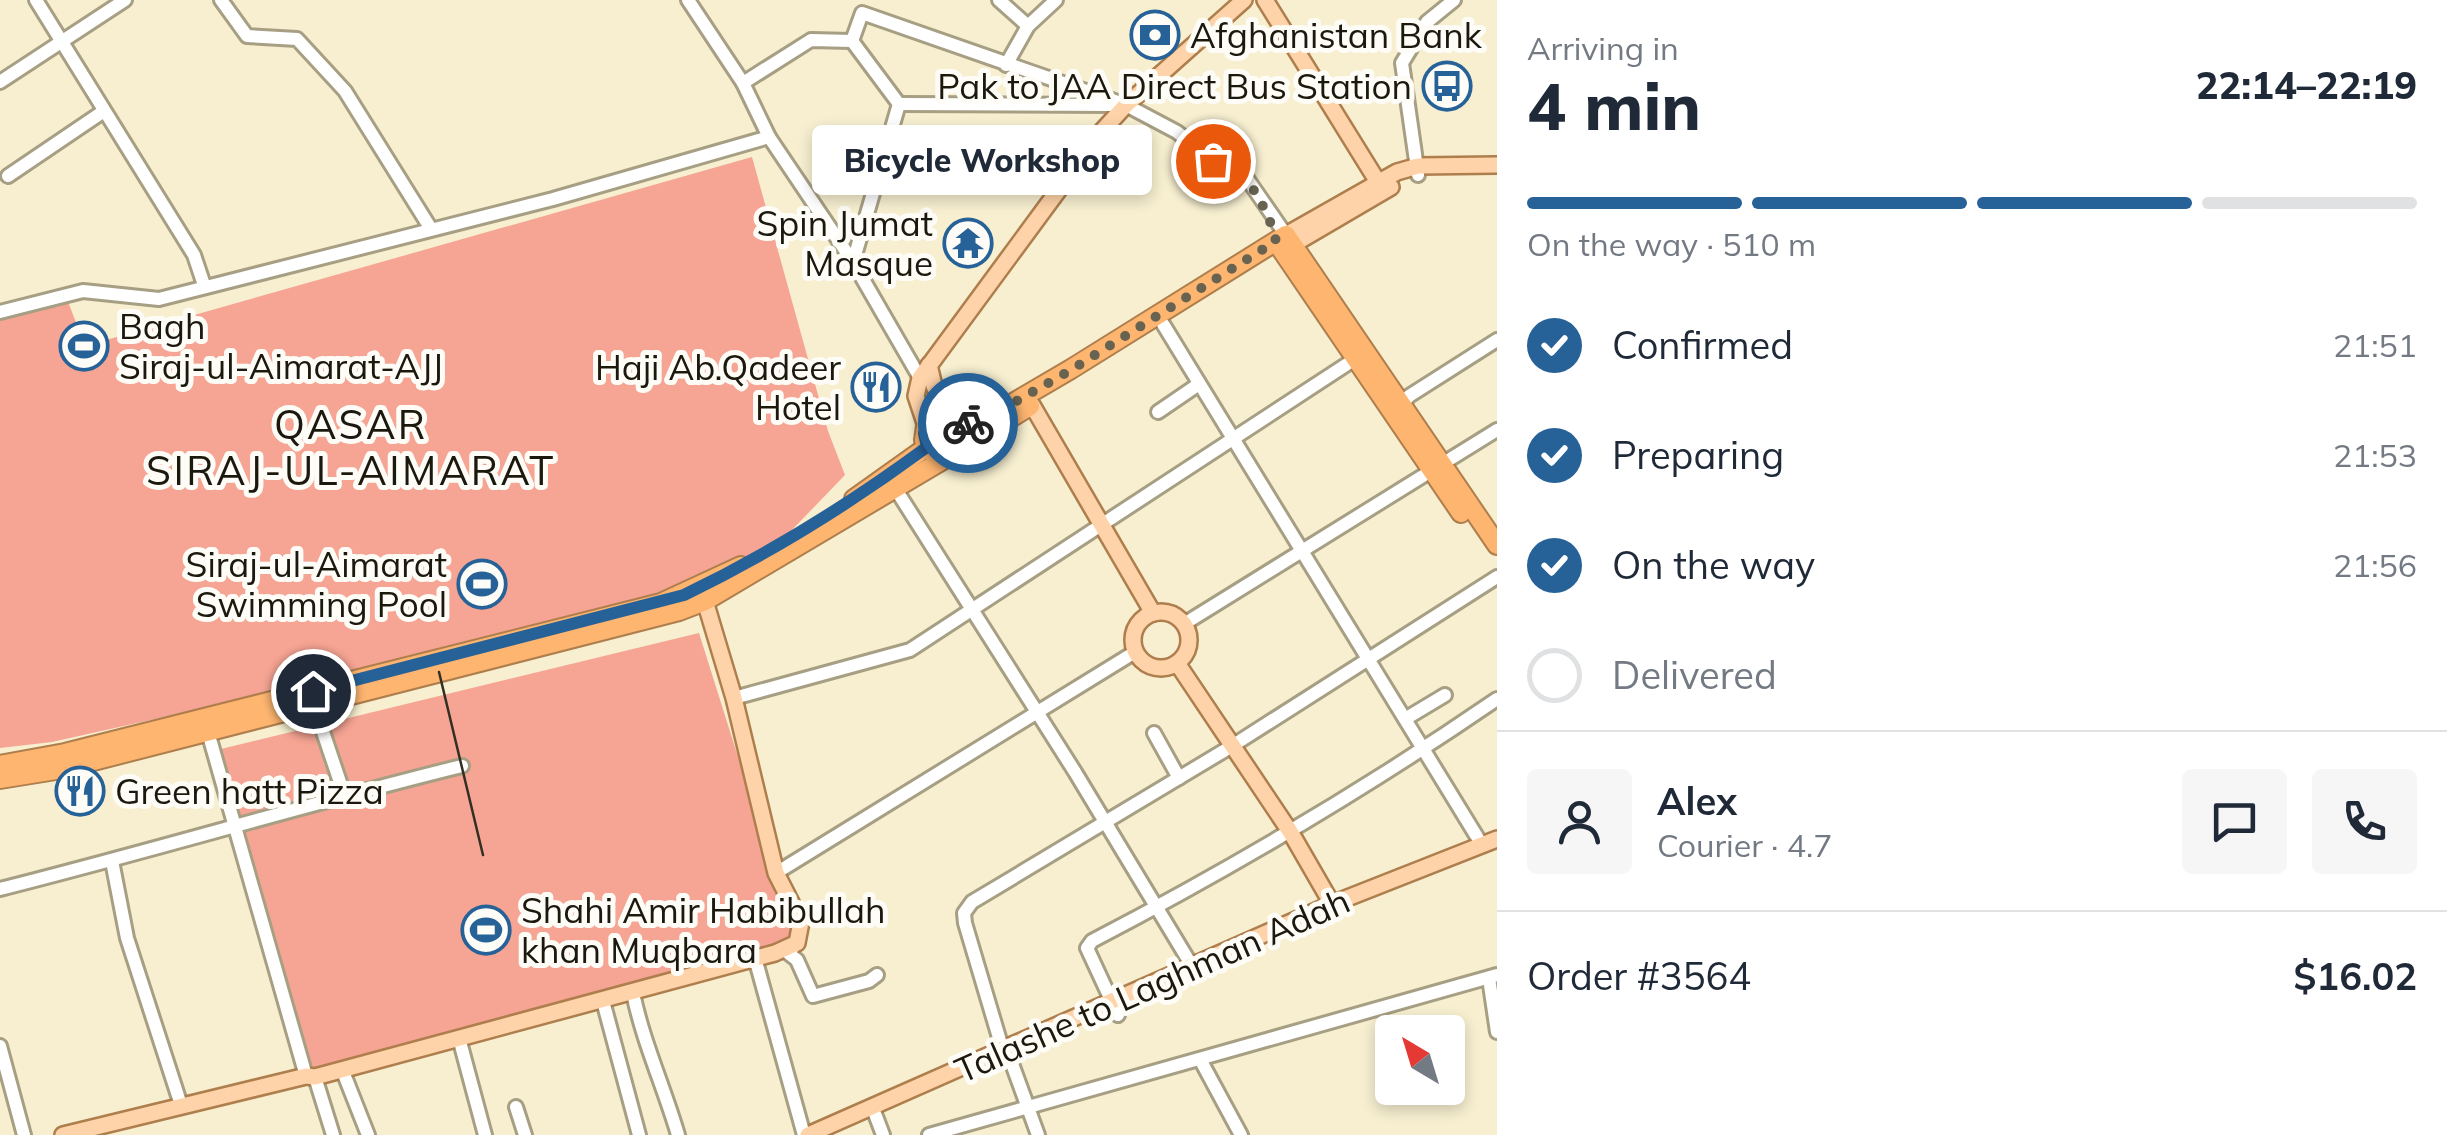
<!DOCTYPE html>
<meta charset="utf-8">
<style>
body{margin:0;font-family:Mulish,sans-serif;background:#f6f6f7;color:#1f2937;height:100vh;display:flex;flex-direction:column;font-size:38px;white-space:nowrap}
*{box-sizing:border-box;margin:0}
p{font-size:32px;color:#747a83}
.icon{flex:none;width:55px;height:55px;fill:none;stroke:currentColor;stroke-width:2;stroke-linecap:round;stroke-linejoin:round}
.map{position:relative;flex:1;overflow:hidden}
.sheet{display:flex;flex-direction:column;background:#fff;width:950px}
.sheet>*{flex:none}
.needle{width:65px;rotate:322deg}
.controls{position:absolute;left:1375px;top:1015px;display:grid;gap:20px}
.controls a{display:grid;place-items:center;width:90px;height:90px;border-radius:10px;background:#fff;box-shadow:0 5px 15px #0003;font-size:50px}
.pin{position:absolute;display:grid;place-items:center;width:85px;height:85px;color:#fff;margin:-42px;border:5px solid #fff;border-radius:50%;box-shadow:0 2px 10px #0007}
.courier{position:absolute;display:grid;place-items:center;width:100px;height:100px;margin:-50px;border:8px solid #266198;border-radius:50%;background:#fff;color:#222;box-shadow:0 2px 12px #0007}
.bubble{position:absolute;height:70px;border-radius:10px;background:#fff;box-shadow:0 5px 15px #0003;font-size:32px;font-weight:800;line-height:70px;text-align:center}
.headline em{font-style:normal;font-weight:800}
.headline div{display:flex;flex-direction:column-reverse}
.headline{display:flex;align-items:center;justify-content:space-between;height:170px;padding:0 30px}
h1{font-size:65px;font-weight:800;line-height:75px}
.bar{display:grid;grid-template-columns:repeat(4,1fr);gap:15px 10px;align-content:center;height:120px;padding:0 30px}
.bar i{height:12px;border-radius:8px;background:#e0e1e3}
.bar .current{background:#266198}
.bar p{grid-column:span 4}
.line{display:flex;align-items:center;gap:25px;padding:0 30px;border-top:2px solid #e0e1e3}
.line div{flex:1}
.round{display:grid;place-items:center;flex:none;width:105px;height:105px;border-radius:10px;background:#f6f6f7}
ol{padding:0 30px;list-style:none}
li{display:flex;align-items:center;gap:30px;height:110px}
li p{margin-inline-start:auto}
li .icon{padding:10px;border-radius:50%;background:#266198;color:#fff;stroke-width:4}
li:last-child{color:#747a83}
li i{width:55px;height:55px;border:5px solid #e0e1e3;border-radius:50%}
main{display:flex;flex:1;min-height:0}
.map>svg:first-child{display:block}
.green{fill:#f6a493}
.water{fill:#86e2ac}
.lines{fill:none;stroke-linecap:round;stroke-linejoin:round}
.minor-casing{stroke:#a79f83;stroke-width:18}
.major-casing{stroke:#ae7e4d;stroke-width:20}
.highway-casing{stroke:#ae7e4d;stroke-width:22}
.minor{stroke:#fff;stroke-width:12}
.major{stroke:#fed3a9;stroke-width:15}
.highway{stroke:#fdb570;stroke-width:18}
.rail{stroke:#333023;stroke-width:2.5}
.done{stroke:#686351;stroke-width:10;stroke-dasharray:0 18}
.route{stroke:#266198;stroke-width:12}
.labels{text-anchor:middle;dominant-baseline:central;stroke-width:10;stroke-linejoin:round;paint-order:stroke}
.poi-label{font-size:35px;fill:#1b180d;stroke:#fefcf6;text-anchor:start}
.street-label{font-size:35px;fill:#1b180d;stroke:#fefcf6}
.quarter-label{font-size:40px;letter-spacing:2.5px;fill:#1b180d;stroke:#fefcf6}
</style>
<main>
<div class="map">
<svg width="1497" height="1135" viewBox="0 0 1497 1135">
<rect width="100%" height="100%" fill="#f7efd0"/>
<g class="green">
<path d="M752 157 828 431 845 475 789 533 735 564 652 600 182 713 52 742 0 748V318L67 299 85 346Z"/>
<path d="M699 633 796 941 309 1074 221 749Z"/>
</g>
<path class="water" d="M500 569 505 589 464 600 459 580Z"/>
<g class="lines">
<g class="minor-casing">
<g id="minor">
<path d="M36 0 194 255 204 285"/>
<path d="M221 0 247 36 297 39 345 91 431 229"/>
<path d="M688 0 743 83"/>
<path d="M999 0 1028 26"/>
<path d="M852 41 899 104 853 262"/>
<path d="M1006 65 1028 26 1056 0"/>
<path d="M0 82 125 0"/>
<path d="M899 104 1111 105"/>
<path d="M769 137 743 83 811 40 852 41 862 13 1126 105 1177 132 1213 161 1248 180 1286 235"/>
<path d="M1418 175 1402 63 1427 22 1454 0"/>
<path d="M8 176 104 111"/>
<path d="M0 312 83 291 159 299 553 199 769 137 853 262 920 378"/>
<path d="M1163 324 1482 845"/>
<path d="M1401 406 1409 396 1497 340"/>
<path d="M1158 412 1199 384"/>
<path d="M895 488 1075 772 1192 966"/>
<path d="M1184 624 1497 430"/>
<path d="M734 698 910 650 1361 355"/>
<path d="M317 714 345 797"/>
<path d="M1405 719 1445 695"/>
<path d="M206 725 306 1076"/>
<path d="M1154 733 1179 778"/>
<path d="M112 861 127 938 181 1105"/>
<path d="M776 873 1135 652"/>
<path d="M0 889C155 850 307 804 462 766"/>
<path d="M797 943 788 953 797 960 813 996 869 981 877 975"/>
<path d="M755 958 804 1135"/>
<path d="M1489 978 1497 1032"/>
<path d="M633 993C643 1042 664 1087 678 1135"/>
<path d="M603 1001 639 1135"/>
<path d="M1118 1015 1087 948 1092 941C1232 868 1366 789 1497 699"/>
<path d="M459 1038 485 1135"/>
<path d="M0 1046 24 1135"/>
<path d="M1201 1061 1241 1135"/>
<path d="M342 1069 368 1135"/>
<path d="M315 1077 333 1135"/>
<path d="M872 1106 883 1135"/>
<path d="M516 1107 525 1135"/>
<path d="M929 1135 1497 975"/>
<path d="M1038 1135 1011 1061 1003 1051 965 923 964 913 972 902 1232 746 1497 577"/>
</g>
</g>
<g class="major-casing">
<g id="major">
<path d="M1265 0 1381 187"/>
<path d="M1286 235 1397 172 1418 166 1497 165"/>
<path d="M1292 245 1391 187"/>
<path d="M929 365 934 386 950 417"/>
<path d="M1032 405 1153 613"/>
<path d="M926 426 916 396 920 378 1102 131 1126 105 1244 0"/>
<circle cx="1161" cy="640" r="28"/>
<path d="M1177 663 1291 833 1332 904"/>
<path d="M63 1135 306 1076 315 1077 775 953 797 943 801 922 776 873 734 698 705 601"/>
<path d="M808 1135 1332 904 1497 839"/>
</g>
</g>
<g class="highway-casing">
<g id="highway">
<path d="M1279 246 1461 513"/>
<path d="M961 425 1008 406 1071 369 1286 235 1497 545"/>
<path d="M959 450 1030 406"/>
<path d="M854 499 927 447"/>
<path d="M0 765 65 753 661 603 741 566"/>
<path d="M0 779 62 769 679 611 705 601 958 451 964 438 961 425 944 416 926 426 924 440 932 452 945 456"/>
</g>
</g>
<use href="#minor" class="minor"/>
<use href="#major" class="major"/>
<use href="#highway" class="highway"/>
<path class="rail" d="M439 672 483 855"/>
</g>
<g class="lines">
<path class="done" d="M968 423 1008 406 1071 370 1276 241 1268 215 1248 180 1213 161"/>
<path class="route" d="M313 691 684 595C769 554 851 503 927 447L924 433 936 417 950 416 961 425 968 423"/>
</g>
<defs>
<g id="bank-ring" transform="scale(2.5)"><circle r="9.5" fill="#fefcf6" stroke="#266198" stroke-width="1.5"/><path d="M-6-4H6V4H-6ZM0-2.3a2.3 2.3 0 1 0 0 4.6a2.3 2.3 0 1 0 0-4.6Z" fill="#266198"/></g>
<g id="bus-ring" transform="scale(2.5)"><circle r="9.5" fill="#fefcf6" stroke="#266198" stroke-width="1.5"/><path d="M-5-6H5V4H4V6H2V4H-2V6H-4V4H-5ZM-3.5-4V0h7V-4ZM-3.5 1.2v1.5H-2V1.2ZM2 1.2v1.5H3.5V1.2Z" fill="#266198"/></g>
<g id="temple-ring" transform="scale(2.5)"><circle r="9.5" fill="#fefcf6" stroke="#266198" stroke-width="1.5"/><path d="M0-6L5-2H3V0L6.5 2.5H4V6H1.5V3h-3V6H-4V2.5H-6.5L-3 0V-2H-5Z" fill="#266198"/></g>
<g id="stadium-ring" transform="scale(2.5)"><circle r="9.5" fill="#fefcf6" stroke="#266198" stroke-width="1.5"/><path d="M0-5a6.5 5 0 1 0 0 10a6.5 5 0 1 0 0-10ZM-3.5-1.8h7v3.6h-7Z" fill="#266198"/></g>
<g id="restaurant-ring" transform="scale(2.5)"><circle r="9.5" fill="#fefcf6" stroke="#266198" stroke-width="1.5"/><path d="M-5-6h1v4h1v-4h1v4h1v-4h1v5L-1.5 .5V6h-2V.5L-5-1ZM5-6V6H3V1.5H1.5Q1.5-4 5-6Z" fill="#266198"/></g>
</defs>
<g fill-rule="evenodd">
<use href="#bank-ring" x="1155" y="35"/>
<use href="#bus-ring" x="1447" y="86"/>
<use href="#temple-ring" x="968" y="243"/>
<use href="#stadium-ring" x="84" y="346"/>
<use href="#restaurant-ring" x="876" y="387"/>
<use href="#stadium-ring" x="482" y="584"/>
<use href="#restaurant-ring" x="80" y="791"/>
<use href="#stadium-ring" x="486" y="930"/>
</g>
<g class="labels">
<g class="poi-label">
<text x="1190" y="35">Afghanistan Bank</text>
<text x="1412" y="86" text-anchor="end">Pak to JAA Direct Bus Station</text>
<text x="933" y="223" text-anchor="end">Spin Jumat<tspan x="933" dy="40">Masque</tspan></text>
<text x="119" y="326">Bagh<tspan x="119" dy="40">Siraj-ul-Aimarat-AJJ</tspan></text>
<text x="841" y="367" text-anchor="end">Haji Ab.Qadeer<tspan x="841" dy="40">Hotel</tspan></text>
<text x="447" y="564" text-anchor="end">Siraj-ul-Aimarat<tspan x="447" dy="40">Swimming Pool</tspan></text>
<text x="115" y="791">Green hatt Pizza</text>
<text x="521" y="910">Shahi Amir Habibullah<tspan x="521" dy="40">khan Muqbara</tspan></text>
</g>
<g class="street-label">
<text transform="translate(1152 985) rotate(-24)">Talashe to Laghman Adah</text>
</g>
<g class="quarter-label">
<text x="351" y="424">QASAR<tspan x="351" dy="46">SIRAJ-UL-AIMARAT</tspan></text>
</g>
</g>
</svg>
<div class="controls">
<a><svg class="needle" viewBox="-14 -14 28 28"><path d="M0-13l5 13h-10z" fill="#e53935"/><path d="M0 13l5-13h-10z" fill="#747a83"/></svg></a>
</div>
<div class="pin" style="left:1213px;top:161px;background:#ea580c"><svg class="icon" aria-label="bag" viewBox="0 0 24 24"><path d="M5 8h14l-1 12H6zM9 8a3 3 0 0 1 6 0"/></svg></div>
<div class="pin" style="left:313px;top:691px;background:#1f2937"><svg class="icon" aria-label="home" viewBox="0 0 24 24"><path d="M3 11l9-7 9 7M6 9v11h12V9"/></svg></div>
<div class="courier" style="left:968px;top:423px"><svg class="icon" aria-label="bike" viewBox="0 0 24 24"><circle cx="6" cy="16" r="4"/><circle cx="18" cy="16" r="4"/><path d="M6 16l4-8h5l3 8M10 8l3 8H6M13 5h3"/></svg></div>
<div class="bubble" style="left:812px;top:125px;width:340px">Bicycle Workshop</div>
</div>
<section class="sheet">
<div class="headline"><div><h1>4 min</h1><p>Arriving in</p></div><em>22:14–22:19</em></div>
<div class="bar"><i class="current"></i><i class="current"></i><i class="current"></i><i></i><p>On the way · 510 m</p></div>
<ol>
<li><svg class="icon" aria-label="check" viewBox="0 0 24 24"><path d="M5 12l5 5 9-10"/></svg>Confirmed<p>21:51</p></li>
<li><svg class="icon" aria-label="check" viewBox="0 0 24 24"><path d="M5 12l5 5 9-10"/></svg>Preparing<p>21:53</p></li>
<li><svg class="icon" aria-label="check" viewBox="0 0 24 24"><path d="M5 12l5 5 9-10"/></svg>On the way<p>21:56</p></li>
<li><i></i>Delivered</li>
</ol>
<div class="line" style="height:180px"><a class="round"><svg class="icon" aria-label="person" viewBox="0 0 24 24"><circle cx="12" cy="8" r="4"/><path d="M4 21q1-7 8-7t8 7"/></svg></a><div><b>Alex</b><p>Courier · 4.7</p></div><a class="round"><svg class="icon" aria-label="chat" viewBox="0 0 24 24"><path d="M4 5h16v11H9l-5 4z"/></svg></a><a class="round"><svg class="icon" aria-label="phone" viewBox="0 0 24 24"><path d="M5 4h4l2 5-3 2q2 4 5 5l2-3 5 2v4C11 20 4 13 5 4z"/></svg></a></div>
<div class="line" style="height:130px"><div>Order #3564</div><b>$16.02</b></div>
</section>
</main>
